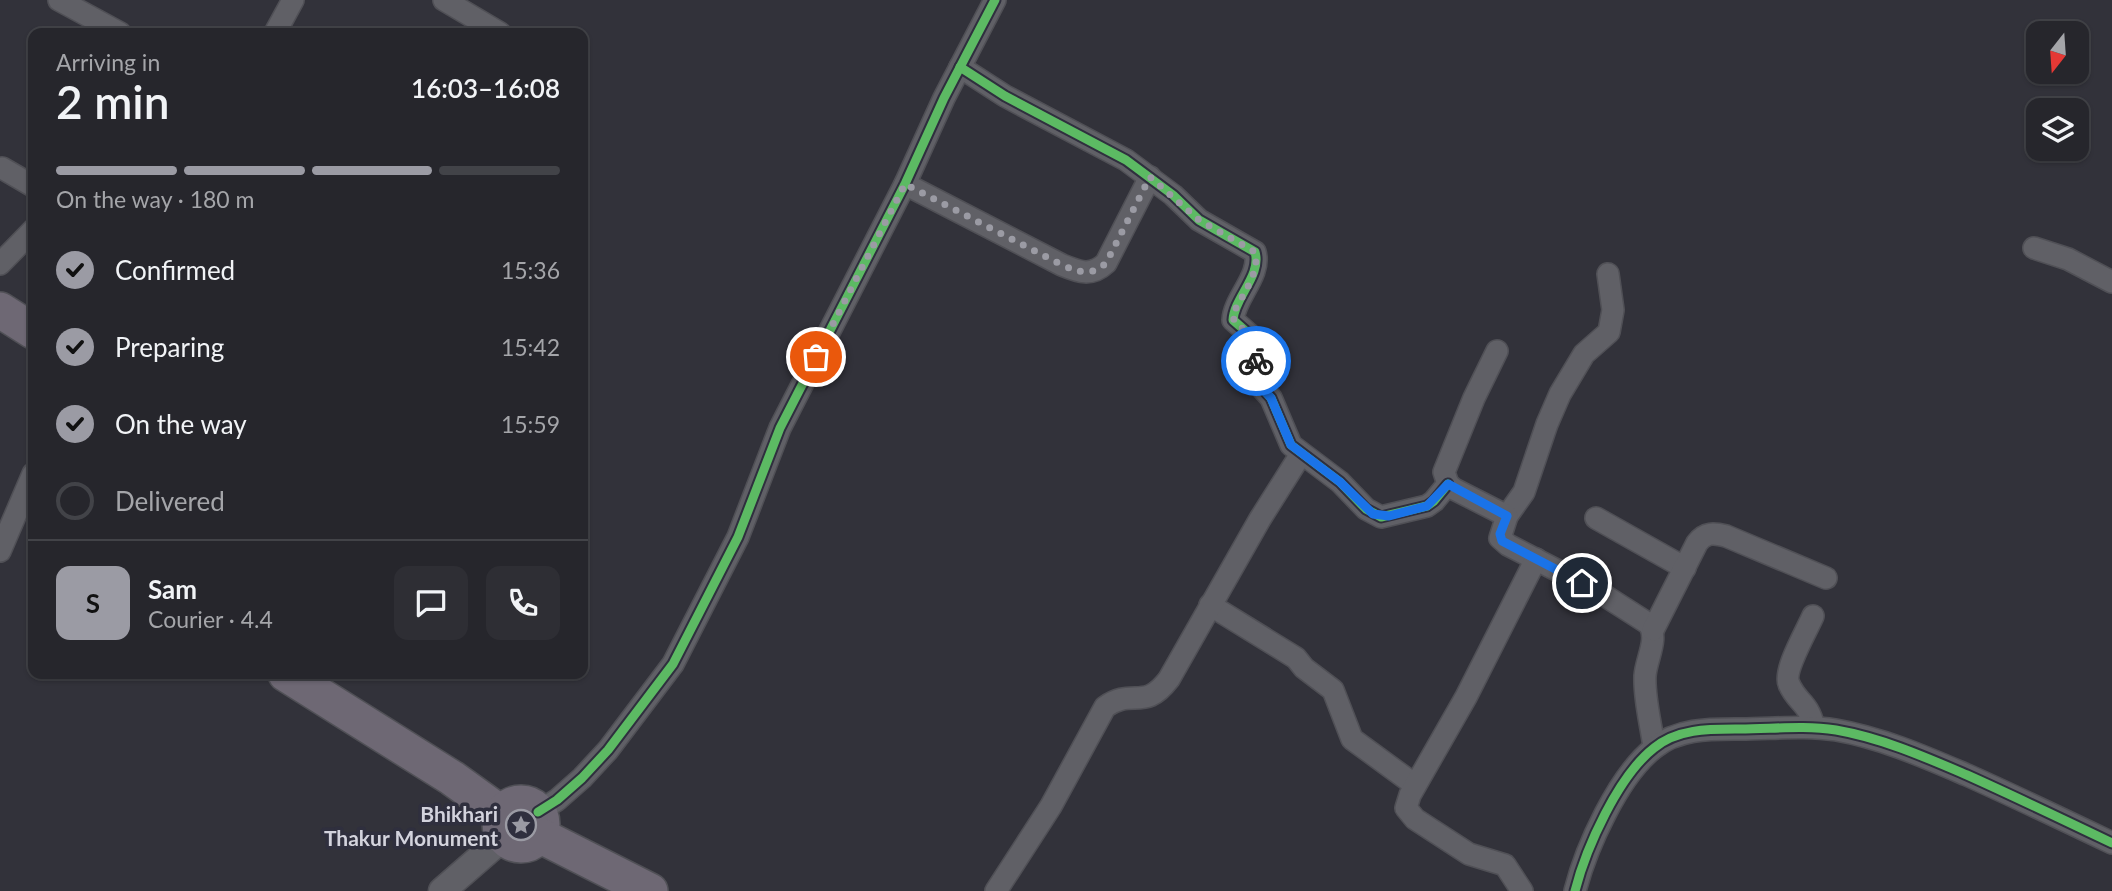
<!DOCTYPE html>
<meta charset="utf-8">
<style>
body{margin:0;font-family:Lato,sans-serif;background:#2e2e34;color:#f1f3f6;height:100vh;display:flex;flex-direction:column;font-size:26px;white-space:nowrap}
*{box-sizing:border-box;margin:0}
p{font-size:23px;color:#a4a5a9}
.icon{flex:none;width:38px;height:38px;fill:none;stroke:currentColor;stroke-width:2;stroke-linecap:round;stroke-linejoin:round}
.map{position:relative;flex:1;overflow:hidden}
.side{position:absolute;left:28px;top:28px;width:560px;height:651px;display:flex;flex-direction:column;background:#26262c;border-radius:14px;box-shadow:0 2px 5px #0004,0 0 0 2px #424348}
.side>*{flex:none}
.needle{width:46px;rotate:197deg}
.fabs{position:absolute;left:2026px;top:21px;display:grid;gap:14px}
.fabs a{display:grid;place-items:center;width:63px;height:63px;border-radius:14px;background:#26262c;box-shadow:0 2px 5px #0004,0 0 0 2px #424348;font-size:35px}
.pin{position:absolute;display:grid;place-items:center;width:60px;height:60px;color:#fff;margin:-30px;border:4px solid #fff;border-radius:50%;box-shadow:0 2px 7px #0007}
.courier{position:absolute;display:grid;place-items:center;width:70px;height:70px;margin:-35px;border:5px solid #1a73e8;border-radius:50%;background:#fff;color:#222;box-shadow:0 2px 9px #0007}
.headline em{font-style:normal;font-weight:600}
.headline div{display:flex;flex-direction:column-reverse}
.headline{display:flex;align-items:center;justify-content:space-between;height:119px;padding:0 28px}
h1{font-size:46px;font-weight:600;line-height:52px}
.bar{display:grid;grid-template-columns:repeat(4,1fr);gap:10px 7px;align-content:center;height:84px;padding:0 28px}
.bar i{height:9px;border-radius:5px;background:#424348}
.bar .current{background:#9b9ba4}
.bar p{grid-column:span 4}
.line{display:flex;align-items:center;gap:18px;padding:0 28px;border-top:2px solid #424348}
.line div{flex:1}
.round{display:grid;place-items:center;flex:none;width:74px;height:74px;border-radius:14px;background:#2e2e34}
ol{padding:0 28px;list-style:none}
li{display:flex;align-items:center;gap:21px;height:77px}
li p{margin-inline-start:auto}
li .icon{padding:7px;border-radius:50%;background:#9b9ba4;color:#111;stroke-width:4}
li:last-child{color:#a4a5a9}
li i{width:38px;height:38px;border:4px solid #424348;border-radius:50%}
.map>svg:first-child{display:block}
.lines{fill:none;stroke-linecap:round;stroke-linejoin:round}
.minor-casing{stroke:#505056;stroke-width:24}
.tertiary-casing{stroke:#505056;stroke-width:29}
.trunk-casing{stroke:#505056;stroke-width:38}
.minor{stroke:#606066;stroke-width:21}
.tertiary{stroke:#606066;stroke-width:26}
.trunk{stroke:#6e6874;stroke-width:35}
.cycleway-casing{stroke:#2f2f3e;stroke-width:13}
.cycleway{stroke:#5cba63;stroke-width:9}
.done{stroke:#9b9ba4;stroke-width:7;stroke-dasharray:0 12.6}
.route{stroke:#1a73e8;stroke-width:9}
.labels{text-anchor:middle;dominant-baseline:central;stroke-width:7;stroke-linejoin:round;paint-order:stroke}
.poi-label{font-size:21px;font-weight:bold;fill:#d3d3dd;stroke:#2f2f3e;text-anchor:end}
</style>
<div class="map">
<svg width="2112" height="891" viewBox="0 0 2112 891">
<rect width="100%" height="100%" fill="#32323a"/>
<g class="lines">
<g class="minor-casing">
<g id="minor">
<path d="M59 0 120 33"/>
<path d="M444 0 500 33"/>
<path d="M275 33 293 0"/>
<path d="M960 67 1005 96 1126 160 1173 195 1199 220 1255 252C1262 275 1234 298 1233 320L1258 342 1259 352 1253 378 1271 398 1291 445 1340 482 1366 509 1381 517 1427 506 1434 501 1448 484"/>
<path d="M2 168 33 186"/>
<path d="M905 184 1062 265C1079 272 1091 277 1106 263L1150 177"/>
<path d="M2034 248 2068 259 2112 282"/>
<path d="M0 264 33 230"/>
<path d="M1608 274 1613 310 1609 332 1584 354 1560 394 1547 424 1524 492 1507 516 1500 538 1508 545 1599 592 1649 624C1659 639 1646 659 1645 676 1644 699 1651 724 1654 747"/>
<path d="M1497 351 1474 398 1444 472 1448 484 1454 489 1507 516"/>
<path d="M1596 518 1685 568"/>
<path d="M0 551 33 474"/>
<path d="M1210 605 1296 658 1304 668 1333 690 1352 739 1415 785"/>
<path d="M1813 616C1807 630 1783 671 1789 684 1797 703 1808 701 1814 727"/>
<path d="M1653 630 1697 543C1705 532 1714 533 1726 536L1826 578"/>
<path d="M538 812 557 800 582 778 608 750 673 664 738 537 780 428 905 184 944 98 995 0"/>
<path d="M996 891 1051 806 1105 707C1133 687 1144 712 1169 679L1260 519 1301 454"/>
<path d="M1522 891 1505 865 1469 854 1415 819 1406 808 1410 795 1466 697 1536 559"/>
<path d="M1575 891C1586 848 1618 776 1654 748 1678 728 1711 729 1740 729 1772 729 1804 725 1836 730 1882 738 1925 757 1967 775 2016 797 2064 820 2112 843"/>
</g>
</g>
<g class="tertiary-casing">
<path id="tertiary" d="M442 891 504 837"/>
</g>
<g class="trunk-casing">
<g id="trunk">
<path d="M0 310 33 331"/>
<path d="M286 674 452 778 502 814"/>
<circle cx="521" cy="824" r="21"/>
<path d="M539 835 650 891"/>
</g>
</g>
<use href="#minor" class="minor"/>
<use href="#tertiary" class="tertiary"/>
<use href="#trunk" class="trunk"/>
<g class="cycleway-casing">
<g id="cycleway">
<path d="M960 67 1005 96 1126 160 1173 195 1199 220 1255 252C1262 275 1234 298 1233 320L1258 342 1259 352 1253 378 1271 398 1291 445 1340 482 1366 509 1381 517 1427 506 1434 501 1448 484"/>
<path d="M538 812 557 800 582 778 608 750 673 664 738 537 780 428 905 184 944 98 995 0"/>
<path d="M1575 891C1586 848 1618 776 1654 748 1678 728 1711 729 1740 729 1772 729 1804 725 1836 730 1882 738 1925 757 1967 775 2016 797 2064 820 2112 843"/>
</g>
</g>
<use href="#cycleway" class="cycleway"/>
</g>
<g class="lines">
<path class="done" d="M816 357 905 184 1062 265C1079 272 1091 277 1106 263L1150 177 1199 220 1255 252C1261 272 1240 298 1232 316L1236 323 1258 342 1259 352 1256 361"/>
<path class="route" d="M1256 361 1253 378 1271 398 1291 445 1340 482 1373 514 1389 516 1427 506 1448 484 1507 516 1500 534 1502 541 1582 583"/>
</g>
<defs>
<g id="sight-ring" transform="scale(1.575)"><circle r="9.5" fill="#2f2f3e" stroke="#9b9ba4" stroke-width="1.5"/><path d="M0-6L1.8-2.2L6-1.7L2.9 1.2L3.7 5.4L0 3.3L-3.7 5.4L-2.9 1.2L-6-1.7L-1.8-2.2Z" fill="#9b9ba4"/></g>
</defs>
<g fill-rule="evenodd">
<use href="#sight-ring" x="521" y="825"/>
</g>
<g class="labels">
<g class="poi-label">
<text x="498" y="813">Bhikhari<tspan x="498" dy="24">Thakur Monument</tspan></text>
</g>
</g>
</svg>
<div class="fabs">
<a><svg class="needle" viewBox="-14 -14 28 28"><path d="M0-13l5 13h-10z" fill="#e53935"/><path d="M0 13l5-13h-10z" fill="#a4a5a9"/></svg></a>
<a><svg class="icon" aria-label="layers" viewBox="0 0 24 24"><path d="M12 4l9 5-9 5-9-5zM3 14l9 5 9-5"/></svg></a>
</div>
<div class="pin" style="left:816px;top:357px;background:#ea580c"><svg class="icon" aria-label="bag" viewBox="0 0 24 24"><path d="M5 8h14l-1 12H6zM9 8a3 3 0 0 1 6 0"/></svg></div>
<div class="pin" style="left:1582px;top:583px;background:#1f2937"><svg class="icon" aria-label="home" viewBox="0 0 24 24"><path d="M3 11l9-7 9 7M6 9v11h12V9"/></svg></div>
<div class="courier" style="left:1256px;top:361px"><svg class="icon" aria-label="bike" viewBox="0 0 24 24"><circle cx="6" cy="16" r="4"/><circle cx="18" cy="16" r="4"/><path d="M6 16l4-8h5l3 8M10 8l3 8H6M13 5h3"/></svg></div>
<section class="side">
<div class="headline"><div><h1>2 min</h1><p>Arriving in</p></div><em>16:03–16:08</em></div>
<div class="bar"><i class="current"></i><i class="current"></i><i class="current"></i><i></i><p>On the way · 180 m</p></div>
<ol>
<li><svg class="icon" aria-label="check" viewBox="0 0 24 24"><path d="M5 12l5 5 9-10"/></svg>Confirmed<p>15:36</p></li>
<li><svg class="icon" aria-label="check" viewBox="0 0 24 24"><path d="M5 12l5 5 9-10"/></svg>Preparing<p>15:42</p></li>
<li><svg class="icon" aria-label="check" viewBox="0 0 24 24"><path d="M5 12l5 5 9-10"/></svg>On the way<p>15:59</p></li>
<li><i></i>Delivered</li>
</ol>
<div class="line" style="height:126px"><b class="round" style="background:#9b9ba4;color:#111">S</b><div><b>Sam</b><p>Courier · 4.4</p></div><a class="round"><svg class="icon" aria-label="chat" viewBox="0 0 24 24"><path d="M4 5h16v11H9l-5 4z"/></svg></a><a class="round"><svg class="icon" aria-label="phone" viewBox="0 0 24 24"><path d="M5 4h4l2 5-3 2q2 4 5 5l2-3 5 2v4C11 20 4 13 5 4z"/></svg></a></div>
</section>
</div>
